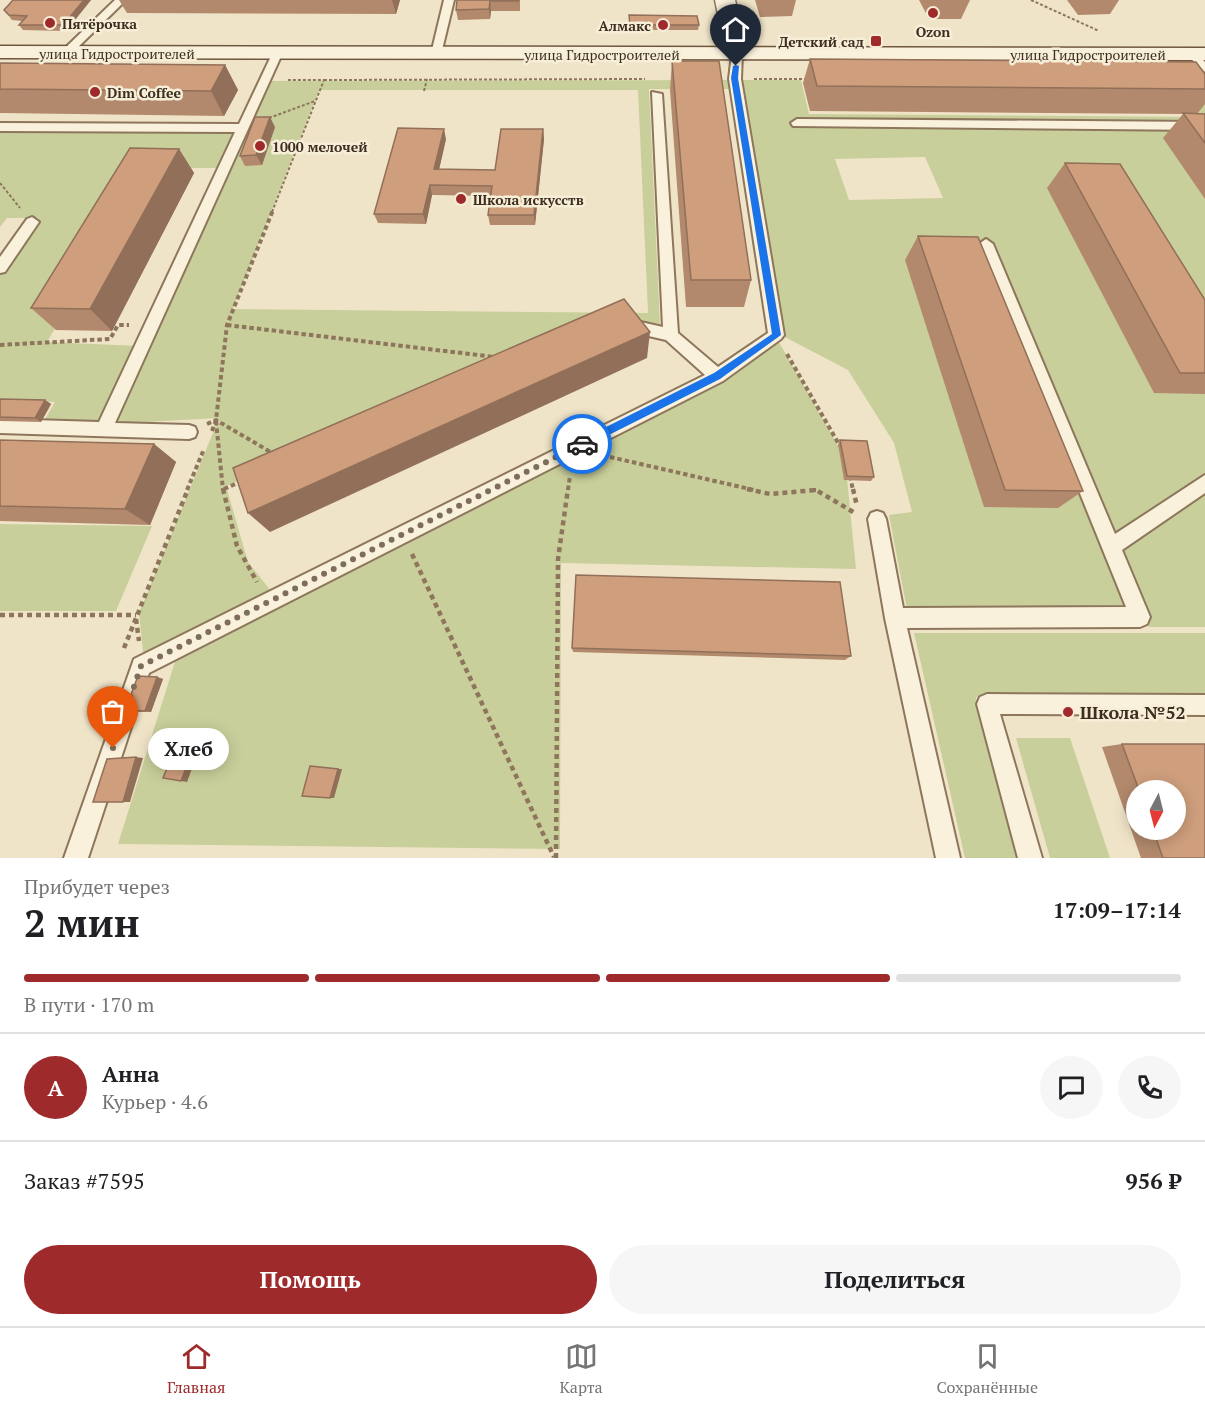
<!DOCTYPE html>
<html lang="ru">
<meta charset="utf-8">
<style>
body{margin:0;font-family:"PT Serif",serif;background:#f6f6f6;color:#202124;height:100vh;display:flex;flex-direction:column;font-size:22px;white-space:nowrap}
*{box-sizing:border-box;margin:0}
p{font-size:20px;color:#757577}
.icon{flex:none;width:33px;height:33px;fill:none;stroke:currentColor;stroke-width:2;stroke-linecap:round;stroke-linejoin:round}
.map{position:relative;height:858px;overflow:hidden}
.side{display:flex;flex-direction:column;background:#fff;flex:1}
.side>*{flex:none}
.needle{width:39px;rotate:187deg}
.controls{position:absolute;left:1126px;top:780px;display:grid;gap:12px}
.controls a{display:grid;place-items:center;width:60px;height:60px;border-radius:50%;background:#fff;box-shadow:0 3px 15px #0003;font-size:30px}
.pin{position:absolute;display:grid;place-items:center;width:51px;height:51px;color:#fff;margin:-62px -26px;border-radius:50% 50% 50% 0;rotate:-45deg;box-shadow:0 0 6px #0007}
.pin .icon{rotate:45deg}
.courier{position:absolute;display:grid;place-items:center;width:60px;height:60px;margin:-30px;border:4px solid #1a73e8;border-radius:50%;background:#fff;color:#222;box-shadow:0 2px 8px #0007}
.bubble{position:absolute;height:42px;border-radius:21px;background:#fff;box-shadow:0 3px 15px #0003;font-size:20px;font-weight:700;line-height:42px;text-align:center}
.overview em{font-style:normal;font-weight:700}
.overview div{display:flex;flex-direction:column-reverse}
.overview{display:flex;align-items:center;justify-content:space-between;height:102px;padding:0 24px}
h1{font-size:39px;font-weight:700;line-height:45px}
.bar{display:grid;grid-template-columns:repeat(4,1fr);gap:9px 6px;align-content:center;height:72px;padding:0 24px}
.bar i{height:8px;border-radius:4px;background:#e0e0e0}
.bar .active{background:#9e2a2b}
.bar p{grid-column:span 4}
.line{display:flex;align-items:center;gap:15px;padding:0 24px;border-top:2px solid #e0e0e0}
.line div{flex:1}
.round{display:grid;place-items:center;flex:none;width:63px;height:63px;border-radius:32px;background:#f6f6f6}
.button{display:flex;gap:12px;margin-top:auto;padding:12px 24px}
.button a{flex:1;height:69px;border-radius:36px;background:#9e2a2b;color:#fff;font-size:24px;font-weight:700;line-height:69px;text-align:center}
.button a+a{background:#f6f6f6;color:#202124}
.tabs{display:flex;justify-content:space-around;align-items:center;height:84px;border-top:2px solid #e0e0e0;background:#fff;font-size:16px;color:#757577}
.tabs a{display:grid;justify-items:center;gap:3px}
.tabs .active{color:#9e2a2b}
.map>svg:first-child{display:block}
.green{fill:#c9cf9b;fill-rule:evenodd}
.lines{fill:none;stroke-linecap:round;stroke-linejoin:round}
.lane-casing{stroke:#8d765c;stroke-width:4}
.street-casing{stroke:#8d765c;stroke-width:3}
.secondary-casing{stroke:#6f573f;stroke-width:3}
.path-far2{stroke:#8d765c;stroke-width:2;stroke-dasharray:3 2;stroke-linecap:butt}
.path-far1{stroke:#8d765c;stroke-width:4;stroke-dasharray:4.5 3;stroke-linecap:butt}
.path{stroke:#8d765c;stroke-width:4.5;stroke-dasharray:5 4;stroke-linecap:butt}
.lane{fill:#faf1dc;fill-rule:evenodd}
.street{fill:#faf1dc;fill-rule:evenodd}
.secondary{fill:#faf1dc;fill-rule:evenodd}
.wall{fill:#b2896c;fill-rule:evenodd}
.shaded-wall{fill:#916f58}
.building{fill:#cf9f7d;stroke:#916f58;stroke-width:1.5}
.route{fill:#1a73e8}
.done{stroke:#7c6e5b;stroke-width:6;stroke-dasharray:0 10.8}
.poi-dot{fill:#9e2a2b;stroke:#f7eed8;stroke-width:2}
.labels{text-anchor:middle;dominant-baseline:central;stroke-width:5;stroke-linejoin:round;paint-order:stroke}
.far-poi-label{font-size:14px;font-weight:bold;fill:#3d2e20;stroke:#f7eed8;text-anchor:start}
.far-street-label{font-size:14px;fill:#3d2e20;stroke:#f7eed8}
.near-poi-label{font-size:18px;font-weight:bold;fill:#3d2e20;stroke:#f7eed8;text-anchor:start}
</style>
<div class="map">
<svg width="1205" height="858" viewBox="0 0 1205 858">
<rect width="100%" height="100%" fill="#f0e4c8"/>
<g class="green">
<path d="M734 80 735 89H649L660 324 616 320 226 486 248 562 274 595 144 661 139 613 219 418 108 424 266 81ZM319 90H638L648 313 233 309Z"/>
<path d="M736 80H801L809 114 1202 117 1175 80 1205 81V627H1149L1142 611 907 610 889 515 912 512 894 443 848 370 779 334ZM925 157 943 198 849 200 835 159Z"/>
<path d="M0 129 238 130 220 168H149L47 342 139 346 102 424 43 423 55 402 0 400V275L39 218H7L0 227Z"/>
<path d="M776 337 845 458 856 569 561 563 560 849 118 844 178 652Z"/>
<path d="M0 524 152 526 116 611H0Z"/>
<path d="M914 633H1205V697H976L1019 858H965Z"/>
<path d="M1016 738H1070L1110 858H1050Z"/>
</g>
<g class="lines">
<g class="lane-casing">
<g id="lane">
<path d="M115 0H126L70 55H62V51Z"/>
<path d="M444 0H454L441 54 436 57 431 54Z"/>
<path d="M277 51 282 54 115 423 189 425 195 427 197 432 195 437 189 439 0 433V419L99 422 235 132 0 131V123L239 124 272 54Z"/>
<path d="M737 51 742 54 741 79 784 335 781 339 723 381 149 673 88 858H64L134 659 705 375 666 340 627 331 620 325 627 319 663 327 652 92 662 94 678 333 718 367 768 333 729 79 732 54Z"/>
<path d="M1188 52H1196L1205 62V72L1188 56Z"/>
<path d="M797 119 1205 122V130L793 126 791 123Z"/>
<path d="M32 217 39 222 5 272 0 273V257L27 219Z"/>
<path d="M986 239 993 244 1115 534 1205 475V493L1122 550 1150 617 1147 624 1140 627 907 628 960 858H936L885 618 868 519 871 513 877 511 883 513 886 519 903 608 1126 607 979 244Z"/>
<path d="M987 694 1205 695V715L1000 714 1042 858H1018L977 704 980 697Z"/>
</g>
</g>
<g class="street-casing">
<path id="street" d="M715 0H735L748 54 745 59H729L726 54Z"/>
</g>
<g class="secondary-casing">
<path id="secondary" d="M0 46 1205 48V60L0 58Z"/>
</g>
<g class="path-far2">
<path d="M1031 0 1099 31"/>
<path d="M754 79H810"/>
<path d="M324 80 645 79"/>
<path d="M424 91 427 79"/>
<path d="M269 118 315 101"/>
<path d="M0 183 20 208"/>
<path d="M272 212 324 80H286"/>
</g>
<g class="path-far1">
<path d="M227 325 495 357"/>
<path d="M0 345 110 339 118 325H129"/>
<path d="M787 354 840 446"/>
<path d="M216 421 223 490"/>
<path d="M207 424 216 420 274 454"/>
<path d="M212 431 216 420 227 325 273 210"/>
<path d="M610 457 754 490"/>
<path d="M850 476 853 490"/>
<path d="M224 489 242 481"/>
<path d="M187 490 204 449"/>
<path d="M568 490 570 476"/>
<path d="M814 490H816"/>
</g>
<g class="path">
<path d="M223 489 237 546 257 582"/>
<path d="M747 489 770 494 816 490 855 513"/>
<path d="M853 489 857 506"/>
<path d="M412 554 554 857"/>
<path d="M0 615H136"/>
<path d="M136 619 139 641"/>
<path d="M124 648 188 489"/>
<path d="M556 858 558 559 568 489"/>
</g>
<use href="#lane" class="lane"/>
<use href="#street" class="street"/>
<use href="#secondary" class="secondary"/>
</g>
<g class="wall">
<path d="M13 0H91L66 31 23 30 19 25 22 21 12 20 4 10Z"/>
<path d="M119 0H400L396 14 127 13Z"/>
<path d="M457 0H520V11H491L490 19 458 20 456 10Z"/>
<path d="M755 0H796L792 16 760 17Z"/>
<path d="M919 0H970L961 19H929Z"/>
<path d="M1067 0H1119L1110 14 1078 15Z"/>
<path d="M629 15 699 25 698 30H630Z"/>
<path d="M810 59 1205 74V104L1197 114H1205V199L1163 138 1183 114 810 111 803 83Z"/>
<path d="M672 61 751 280 744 307H686L670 90Z"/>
<path d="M0 63 225 65 238 90 224 116 0 113Z"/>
<path d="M275 127 262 165 245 166 240 156Z"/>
<path d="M543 129 544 139 535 225H490L488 215 491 196 432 195 426 224 378 223 374 214 446 139 439 169 495 170Z"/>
<path d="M179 149 194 173 112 331 56 330 31 308Z"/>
<path d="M1065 163 1205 300V394L1154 393 1047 188Z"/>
<path d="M918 236 1083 491 1058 508 984 507 905 260Z"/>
<path d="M0 399 45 400 51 404 41 422 0 421Z"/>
<path d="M0 440 154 444 176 462 150 525 0 521Z"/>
<path d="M840 440 874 477 871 481 844 480 838 444Z"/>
<path d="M572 648 851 656 845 660 573 652Z"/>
<path d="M157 677 163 679 151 712H131L125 710Z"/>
<path d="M1122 744H1205V858H1141L1102 747ZM1137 790H1176V830H1137Z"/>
</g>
<g class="shaded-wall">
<path d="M84 0H91L66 31 63 25Z"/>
<path d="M392 0H400L396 14Z"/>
<path d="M490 1 491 11 490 19 489 9Z"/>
<path d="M225 65 238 90 224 116 211 91Z"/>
<path d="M270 117 275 127 262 165 256 155Z"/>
<path d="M444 129 446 139 437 179 434 169Z"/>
<path d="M543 129 544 139 535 225 534 215Z"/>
<path d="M179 149 194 173 112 331 90 309Z"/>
<path d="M430 185 432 195 426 224 423 214Z"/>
<path d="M650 332 647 358 270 532 248 513Z"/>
<path d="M45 400 51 404 41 422 35 418Z"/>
<path d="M154 444 176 462 150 525 125 509Z"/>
<path d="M157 677 163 679 151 712 145 711Z"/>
<path d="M136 757 143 758 130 802H123Z"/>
<path d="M190 757 196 758 187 782 181 781Z"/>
<path d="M338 769H342L334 798H330Z"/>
</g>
<g class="building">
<path d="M13 0H84L63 25H19L27 16 9 15 4 10Z"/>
<path d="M457 0H519L518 1H490L489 9 456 10Z"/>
<path d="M629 15 697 16 699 25H630Z"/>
<path d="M810 59 1196 62 1205 74V89L817 86Z"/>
<path d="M672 61H719L751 280H691Z"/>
<path d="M0 63 225 65 211 91 0 89Z"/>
<path d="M1183 113 1205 114V143Z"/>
<path d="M255 117H270L256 155 240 156Z"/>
<path d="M398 128 444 129 434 169 495 170 501 129H543L534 215H488L492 186 430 185 423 214H374Z"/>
<path d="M130 148 179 149 90 309 31 308Z"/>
<path d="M1065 163 1120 164 1205 300V373H1180Z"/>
<path d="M918 236 978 237 1083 491 1005 490Z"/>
<path d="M624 299 650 332 248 513 233 468Z"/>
<path d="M0 399 45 400 35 418 0 417Z"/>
<path d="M0 440 154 444 125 509 0 506Z"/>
<path d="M840 440 867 441 874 477 847 476Z"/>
<path d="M576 575 840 582 851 656 572 648Z"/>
<path d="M138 676 157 677 145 711 125 710Z"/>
<path d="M1122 744H1205V858H1163L1153 830H1176V790H1139Z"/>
<path d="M172 756 190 757 181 781 163 778Z"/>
<path d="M136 757 123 802H93L107 759Z"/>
<path d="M310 766 338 769 330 798 302 796Z"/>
</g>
<path class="route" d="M736 65 739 66 738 78 781 335 720 379 585 447H578V441L714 373 772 334 731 78 733 66Z"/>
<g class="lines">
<path class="done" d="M113 748 141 666 582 444"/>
</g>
<g class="poi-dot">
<circle cx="933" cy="13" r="6"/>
<circle cx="50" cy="23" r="6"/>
<circle cx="663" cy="25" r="6"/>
<rect x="870" y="35" width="12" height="12" rx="3"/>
<circle cx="95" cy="92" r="6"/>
<circle cx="260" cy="146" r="6"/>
<circle cx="461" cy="199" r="6"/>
<circle cx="1068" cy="712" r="6"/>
</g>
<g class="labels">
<g class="far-poi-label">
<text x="62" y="23">Пятёрочка</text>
<text x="651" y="25" text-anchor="end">Алмакс</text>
<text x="933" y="31" text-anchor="middle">Ozon</text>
<text x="864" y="41" text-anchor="end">Детский сад</text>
<text x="107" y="92">Dim Coffee</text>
<text x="272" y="146">1000 мелочей</text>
<text x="473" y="199">Школа искусств</text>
</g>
<g class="far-street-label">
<text x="117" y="53">улица Гидростроителей</text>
<text x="602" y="54">улица Гидростроителей</text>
<text x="1088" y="54">улица Гидростроителей</text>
</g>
<g class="near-poi-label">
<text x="1080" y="712">Школа №52</text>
</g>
</g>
</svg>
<div class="controls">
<a><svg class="needle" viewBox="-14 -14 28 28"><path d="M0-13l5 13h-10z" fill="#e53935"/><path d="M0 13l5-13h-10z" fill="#757577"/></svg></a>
</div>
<div class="pin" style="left:113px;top:748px;background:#ea580c"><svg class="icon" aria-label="bag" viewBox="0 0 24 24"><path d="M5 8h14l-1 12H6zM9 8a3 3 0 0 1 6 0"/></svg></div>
<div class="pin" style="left:736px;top:66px;background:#1f2937"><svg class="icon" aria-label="home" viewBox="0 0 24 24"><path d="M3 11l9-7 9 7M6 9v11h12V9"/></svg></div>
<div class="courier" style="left:582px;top:444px"><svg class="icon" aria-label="car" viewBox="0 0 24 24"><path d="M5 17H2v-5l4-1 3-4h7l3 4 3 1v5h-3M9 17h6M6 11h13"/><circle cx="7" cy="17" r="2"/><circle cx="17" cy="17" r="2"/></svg></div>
<div class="bubble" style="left:148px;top:728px;width:81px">Хлеб</div>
</div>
<section class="side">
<div class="overview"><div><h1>2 мин</h1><p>Прибудет через</p></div><em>17:09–17:14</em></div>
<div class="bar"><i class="active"></i><i class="active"></i><i class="active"></i><i></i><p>В пути · 170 m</p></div>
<div class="line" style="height:108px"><b class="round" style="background:#9e2a2b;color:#fff">А</b><div><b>Анна</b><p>Курьер · 4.6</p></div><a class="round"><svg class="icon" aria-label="chat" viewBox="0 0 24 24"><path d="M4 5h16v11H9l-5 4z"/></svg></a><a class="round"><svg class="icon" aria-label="phone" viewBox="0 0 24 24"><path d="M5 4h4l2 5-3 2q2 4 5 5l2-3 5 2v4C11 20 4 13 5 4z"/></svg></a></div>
<div class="line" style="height:78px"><div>Заказ #7595</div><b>956 ₽</b></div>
<div class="button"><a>Помощь</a><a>Поделиться</a></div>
</section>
<nav class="tabs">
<a class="active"><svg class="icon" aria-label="home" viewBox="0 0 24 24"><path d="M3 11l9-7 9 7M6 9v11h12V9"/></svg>Главная</a>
<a><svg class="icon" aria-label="map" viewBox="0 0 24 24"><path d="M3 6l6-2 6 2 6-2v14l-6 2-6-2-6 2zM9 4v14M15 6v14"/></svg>Карта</a>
<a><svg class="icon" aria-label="saved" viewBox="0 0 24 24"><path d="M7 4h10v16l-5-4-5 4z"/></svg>Сохранённые</a>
</nav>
